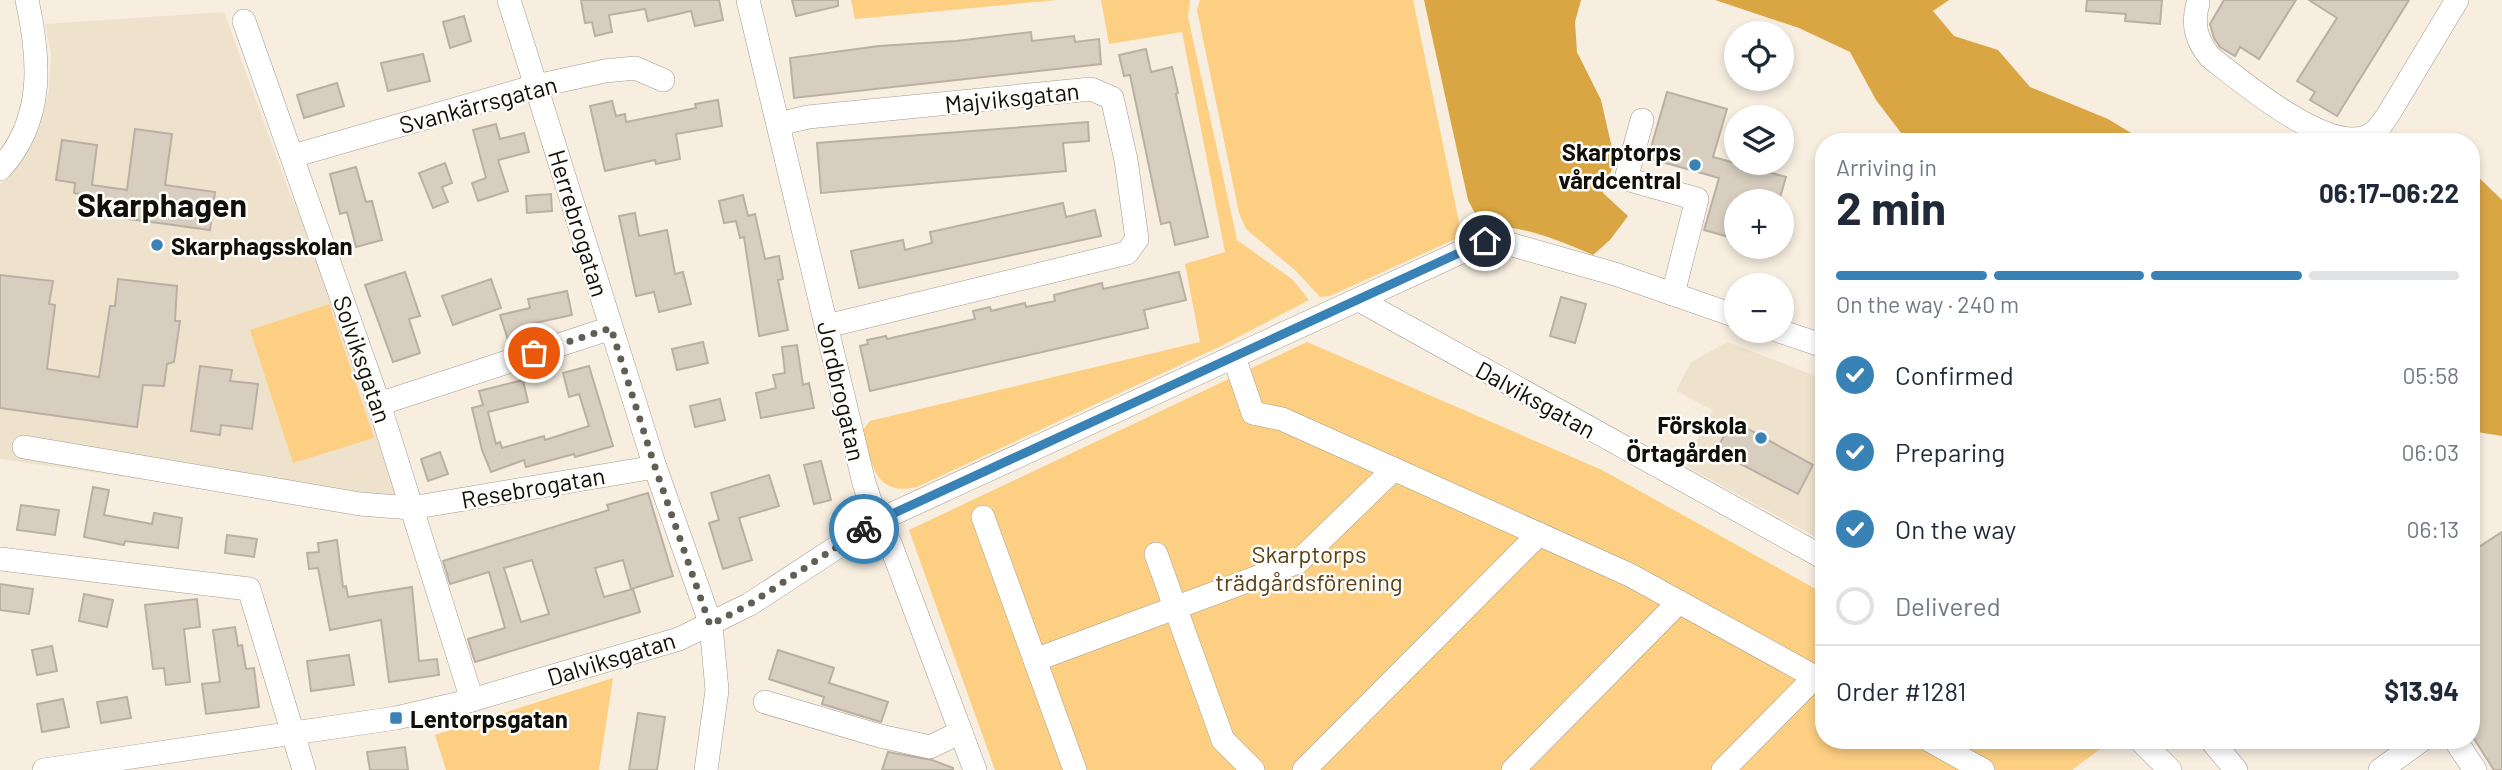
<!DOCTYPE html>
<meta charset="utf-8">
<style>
body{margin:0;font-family:Barlow,sans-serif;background:#f2f2f3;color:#1f2937;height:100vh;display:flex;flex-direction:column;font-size:26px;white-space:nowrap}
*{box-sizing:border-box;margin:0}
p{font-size:23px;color:#747a83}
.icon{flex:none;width:38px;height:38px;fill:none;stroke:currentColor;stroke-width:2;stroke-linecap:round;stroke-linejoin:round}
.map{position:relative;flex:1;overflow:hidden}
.sheet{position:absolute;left:1815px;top:133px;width:665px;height:616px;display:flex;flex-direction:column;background:#fff;border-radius:28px;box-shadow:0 4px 10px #0003}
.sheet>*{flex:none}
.tools{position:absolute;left:1724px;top:21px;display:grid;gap:14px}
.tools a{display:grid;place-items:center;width:70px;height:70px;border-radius:50%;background:#fff;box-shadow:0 4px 10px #0003;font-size:35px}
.pin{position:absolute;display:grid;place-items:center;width:60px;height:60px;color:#fff;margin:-30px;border:4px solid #fff;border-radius:50%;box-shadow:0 2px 7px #0007}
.courier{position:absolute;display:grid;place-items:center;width:70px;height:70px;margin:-35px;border:5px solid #3982b6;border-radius:50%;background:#fff;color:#222;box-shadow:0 2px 9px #0007}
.headline em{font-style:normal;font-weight:700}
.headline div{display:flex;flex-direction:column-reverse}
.headline{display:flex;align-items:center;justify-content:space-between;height:119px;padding:0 21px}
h1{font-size:46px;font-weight:700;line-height:52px}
.bar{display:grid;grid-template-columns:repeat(4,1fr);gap:10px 7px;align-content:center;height:84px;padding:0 21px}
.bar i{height:9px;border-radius:5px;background:#e0e1e3}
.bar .selected{background:#3982b6}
.bar p{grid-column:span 4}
.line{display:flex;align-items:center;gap:18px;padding:0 21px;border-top:2px solid #e0e1e3}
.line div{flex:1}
ol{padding:0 21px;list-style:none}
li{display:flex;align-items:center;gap:21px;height:77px}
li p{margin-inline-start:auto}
li .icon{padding:7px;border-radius:50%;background:#3982b6;color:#fff;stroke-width:4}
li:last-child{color:#747a83}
li i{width:38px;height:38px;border:4px solid #e0e1e3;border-radius:50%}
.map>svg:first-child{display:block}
.built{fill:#efe2cd}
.green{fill:#fccf82}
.forest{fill:#daa543}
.building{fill:#d7cec0;stroke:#b9b0a3;stroke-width:2;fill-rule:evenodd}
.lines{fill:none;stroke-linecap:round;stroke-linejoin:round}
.minor-casing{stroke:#a29a8d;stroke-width:24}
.minor{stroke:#fff;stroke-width:23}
.done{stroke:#625d55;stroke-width:7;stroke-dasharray:0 12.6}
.route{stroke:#3982b6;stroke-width:9}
.poi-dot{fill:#3982b6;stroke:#fefcf9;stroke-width:2.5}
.labels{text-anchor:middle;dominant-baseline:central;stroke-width:5;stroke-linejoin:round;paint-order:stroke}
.street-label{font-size:24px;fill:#110f0a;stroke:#fefcf9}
.poi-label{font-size:24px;font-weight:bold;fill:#110f0a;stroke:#fefcf9;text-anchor:end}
.park-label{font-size:24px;fill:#58421a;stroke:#fefcf9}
.district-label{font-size:32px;font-weight:bold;fill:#110f0a;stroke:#fefcf9}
</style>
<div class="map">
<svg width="2502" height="770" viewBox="0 0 2502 770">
<rect width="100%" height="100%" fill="#f7eee0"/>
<g class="built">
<path d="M224 12 290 194 336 296 402 508 365 511 0 459V185L13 171 40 126 49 90 51 53 45 24Z"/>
<path d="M1728 342 1823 379V541L1684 465 1713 410 1676 391 1691 362Z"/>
</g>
<g class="green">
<path d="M851 0H1057L855 19Z"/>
<path d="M1101 0H1190L1188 17 1237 240 1293 280 1309 300 1219 347 917 487C874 497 872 463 862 431L870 421 1200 342 1185 264 1225 252 1182 32 1109 44Z"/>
<path d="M1200 0H1413L1462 236 1330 296 1320 297 1296 271 1246 229 1239 213 1197 10Z"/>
<path d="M329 304 374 438 293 463 250 330Z"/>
<path d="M1307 342 1602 470 1823 593 1824 740H2091L2103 747 2072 770H995L909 530Z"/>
<path d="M613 678 599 770H446L435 735Z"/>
</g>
<g class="forest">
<path d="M1424 0H1581L1575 22 1577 52 1601 100 1615 161 1603 193 1628 216 1610 240 1593 255C1553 238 1524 226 1481 225L1468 200Z"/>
<path d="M1715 0H1949L1933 11 1954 36 1998 50 2030 87 2108 119 2146 142H1908L1876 100 1850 52 1799 28Z"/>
<path d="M2471 170 2502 200V436L2471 431Z"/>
</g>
<g class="building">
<path d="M581 0H719L723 20 695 26 691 11 648 21 645 9 609 15 612 32 595 36 592 22 585 23Z"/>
<path d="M792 0H838V6L796 16Z"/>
<path d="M2087 0H2162L2160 24 2125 21 2126 14 2086 11Z"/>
<path d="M2224 0H2296L2259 59 2240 47 2235 56 2220 47 2214 38 2210 24Z"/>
<path d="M2309 0H2409L2337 116 2310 100 2315 92 2297 81 2337 18Z"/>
<path d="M464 16 471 41 450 48 443 22Z"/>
<path d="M1031 32 1032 41 1074 36 1075 42 1099 39 1101 64 794 98 790 58 879 46 956 41Z"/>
<path d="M1146 49 1151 72 1172 67 1178 93 1176 94 1208 237 1175 245 1170 222 1161 224 1130 75 1124 76 1119 55Z"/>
<path d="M423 54 430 81 388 91 381 63Z"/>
<path d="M337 83 344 106 304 118 297 95Z"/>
<path d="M1667 92 1727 109 1713 157 1786 177 1779 201H1736V239L1704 230 1719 178 1648 158Z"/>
<path d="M718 100 722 126 676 134 680 159 656 164 655 160 605 171 590 106 612 101 616 116 625 114 626 122 696 108 695 104Z"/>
<path d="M1088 122 1089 141 1063 143 1066 171 821 193 817 143Z"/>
<path d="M496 124 500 139 524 133 529 152 498 160 508 191 478 201 472 183 486 178 473 130Z"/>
<path d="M135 129 172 134 165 185 215 192 210 230 78 212 80 194 74 193 75 183 56 180 62 140 97 145 92 185 127 190Z"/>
<path d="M445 163 452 183 442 187 448 202 433 208 419 173Z"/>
<path d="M356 167 366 202 372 201 382 240 356 247 347 212 340 214 330 174Z"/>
<path d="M551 194 552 211 527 213 526 196Z"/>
<path d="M743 195 748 216 755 214 765 259 779 256 783 279 778 280 788 330 759 336 744 237 740 238 736 221 724 223 719 201Z"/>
<path d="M1063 203 1066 217 1095 210 1101 236 859 288 851 251 903 240 905 250 932 243 930 232Z"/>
<path d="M635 213 639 236 667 230 675 274 683 272 691 304 659 312 654 292 636 296 619 216Z"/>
<path d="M405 272 420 316 409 319 420 353 393 362 365 285Z"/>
<path d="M1179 272 1186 300 1144 310 1148 328 870 391 860 346 868 344 867 340 886 336 887 339 975 319 973 311 990 307 991 311 1025 303 1026 307 1055 301 1054 295 1102 283 1103 289Z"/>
<path d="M0 275 53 281 49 304 55 305 47 369 99 377 110 306H115L118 279 177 286 175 321H180L174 362 167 364 164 386 143 385 137 427 0 408Z"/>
<path d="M491 279 501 308 453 325 442 296Z"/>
<path d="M567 291 572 315 530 324 533 339 510 346 500 315 530 308 528 299Z"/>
<path d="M1561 297 1586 304 1575 343 1550 336Z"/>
<path d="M703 342 708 363 677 370 672 349Z"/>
<path d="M797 345 803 385 809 383 814 408 761 418 756 393 776 388 773 375 785 373 782 347Z"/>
<path d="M200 366 232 370 230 381 258 384 252 429 221 425 220 435 191 431Z"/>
<path d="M589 366 613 446 575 457 574 454 526 467 524 460 491 472 482 450 472 408 483 405 479 391 523 380 528 402 488 412 496 444 500 442 502 448 544 436 545 440 589 426 579 394 569 397 563 373Z"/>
<path d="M720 399 725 420 695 427 690 406Z"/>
<path d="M1732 420 1813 465 1798 494 1716 451Z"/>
<path d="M440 452 448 474 428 481 421 459Z"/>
<path d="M821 461 831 500 814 504 804 465Z"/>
<path d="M769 475 779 506 739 518 752 560 723 569 709 523 719 520 711 493Z"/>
<path d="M93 487 109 490 104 515 152 524 154 513 182 518 178 548 125 541 124 545 84 537Z"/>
<path d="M648 493 673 576 631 589 623 560 595 568 604 597 633 589 640 612 475 662 468 639 505 628 489 572 450 584 443 561 609 510 607 505ZM532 560 549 614 521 622 504 568Z"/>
<path d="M21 505 59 510 55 535 17 530Z"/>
<path d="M2502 532V770H2494L2471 734V552Z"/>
<path d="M227 535 257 539 254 557 225 553Z"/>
<path d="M337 540 343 587 346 586 348 597 412 587 419 661 437 659 439 675 389 682 381 620 330 630 318 568 309 569 307 553 319 552 318 543Z"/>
<path d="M0 584 33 589 29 614 0 610Z"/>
<path d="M84 594 113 600 107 627 79 621Z"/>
<path d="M197 599 200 627 184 629 190 682 166 685 164 668 153 669 145 605Z"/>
<path d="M235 627 238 646 242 645 246 669 254 668 259 707 206 714 202 684 220 682 213 630Z"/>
<path d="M52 646 57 671 37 675 32 650Z"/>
<path d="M778 650 834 668 829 683 888 702 881 722 822 704 824 697 769 679Z"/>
<path d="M349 655 354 685 311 691 307 661Z"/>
<path d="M127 697 131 718 101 723 97 702Z"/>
<path d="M63 699 69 727 42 732 37 704Z"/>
<path d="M638 713 665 717 657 770H629Z"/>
<path d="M405 747 408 770H370L367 752Z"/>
<path d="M888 752 932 760 953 768V770H882Z"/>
</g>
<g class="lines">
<g class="minor-casing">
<g id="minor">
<path d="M509 0 655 467 711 625 717 690 706 770"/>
<path d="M748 0 864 483 877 521 890 543 975 770"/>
<path d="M2198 3C2192 24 2196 40 2210 57 2241 81 2330 157 2370 135 2378 131 2383 122 2388 115L2457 0"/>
<path d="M244 21 379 404 472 700"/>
<path d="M1642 120 1626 179 1697 199 1673 294"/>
<path d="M779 124 808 117 1091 89 1112 98 1126 160 1137 239 1127 253 827 326"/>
<path d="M293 156 536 86 605 71 635 68 663 80"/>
<path d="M0 169C45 120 40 59 27 0"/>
<path d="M1359 300 1824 558"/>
<path d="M1779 331 1824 346"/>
<path d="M1234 357 1253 413 1282 419 1630 575 1824 682"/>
<path d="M379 404 611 328"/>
<path d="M24 447 360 504 411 508 655 467"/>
<path d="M983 517 1075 770"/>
<path d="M1156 554 1223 740 1253 770"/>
<path d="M0 559 249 589 304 770"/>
<path d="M1035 660 1298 562 1394 469"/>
<path d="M765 702 880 736 930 747 961 732"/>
<path d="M1929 740 1983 770"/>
<path d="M2140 740 2170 770"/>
<path d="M2211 740 2236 770"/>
<path d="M2455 740 2475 770"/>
<path d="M44 770 396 718 465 702 679 639 750 604 877 521 1485 241 1509 244 1615 274 1736 316"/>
<path d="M1304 770 1539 534"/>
<path d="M1513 770 1679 602"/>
<path d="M1723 770 1815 677"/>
<path d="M2380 770 2422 740"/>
</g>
</g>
<use href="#minor" class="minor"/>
</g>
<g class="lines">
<path class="done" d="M534 353 611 328 655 467 710 625 750 604 864 529"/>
<path class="route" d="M864 529 877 521 1485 241"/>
</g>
<g class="poi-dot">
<circle cx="1695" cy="165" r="7"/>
<circle cx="157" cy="245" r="7"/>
<circle cx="1761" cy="438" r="7"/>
<rect x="389" y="711" width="14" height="14" rx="3.5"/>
</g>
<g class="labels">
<g class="street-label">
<text transform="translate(1012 97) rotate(-6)">Majviksgatan</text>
<text transform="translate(478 104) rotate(-15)">Svankärrsgatan</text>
<text transform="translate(579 223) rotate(73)">Herrebrogatan</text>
<text transform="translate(363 359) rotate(71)">Solviksgatan</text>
<text transform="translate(842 391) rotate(77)">Jordbrogatan</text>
<text transform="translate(1536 399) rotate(29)">Dalviksgatan</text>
<text transform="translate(533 487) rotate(-10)">Resebrogatan</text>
<text transform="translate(611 658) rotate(-17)">Dalviksgatan</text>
</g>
<g class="poi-label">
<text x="1681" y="151">Skarptorps<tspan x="1681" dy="28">vårdcentral</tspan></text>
<text x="171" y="245" text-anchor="start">Skarphagsskolan</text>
<text x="1747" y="424">Förskola<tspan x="1747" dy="28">Örtagården</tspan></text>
<text x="410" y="718" text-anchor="start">Lentorpsgatan</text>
</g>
<g class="park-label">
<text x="1309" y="553">Skarptorps<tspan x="1309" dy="28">trädgårdsförening</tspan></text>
</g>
<g class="district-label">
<text x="162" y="204">Skarphagen</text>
</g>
</g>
</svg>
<div class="tools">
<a><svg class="icon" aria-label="locate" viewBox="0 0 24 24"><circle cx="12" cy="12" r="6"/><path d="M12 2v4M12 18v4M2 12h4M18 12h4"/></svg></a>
<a><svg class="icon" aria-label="layers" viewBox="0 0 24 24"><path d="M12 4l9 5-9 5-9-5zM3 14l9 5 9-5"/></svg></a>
<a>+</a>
<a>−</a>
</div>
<div class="pin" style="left:534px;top:353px;background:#ea580c"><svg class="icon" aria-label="bag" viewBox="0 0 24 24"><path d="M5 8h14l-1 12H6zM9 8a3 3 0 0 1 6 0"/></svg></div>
<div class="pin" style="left:1485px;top:241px;background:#1f2937"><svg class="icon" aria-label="home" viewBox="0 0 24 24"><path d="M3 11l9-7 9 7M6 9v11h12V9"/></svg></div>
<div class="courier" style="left:864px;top:529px"><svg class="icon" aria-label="bike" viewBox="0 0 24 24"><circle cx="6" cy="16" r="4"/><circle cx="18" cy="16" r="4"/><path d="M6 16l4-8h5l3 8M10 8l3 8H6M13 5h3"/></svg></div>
<section class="sheet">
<div class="headline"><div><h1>2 min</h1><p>Arriving in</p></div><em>06:17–06:22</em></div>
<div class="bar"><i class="selected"></i><i class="selected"></i><i class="selected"></i><i></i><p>On the way · 240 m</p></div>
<ol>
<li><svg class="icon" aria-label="check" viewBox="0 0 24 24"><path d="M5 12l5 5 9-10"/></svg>Confirmed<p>05:58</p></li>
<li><svg class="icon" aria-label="check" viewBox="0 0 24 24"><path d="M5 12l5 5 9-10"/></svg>Preparing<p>06:03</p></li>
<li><svg class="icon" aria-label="check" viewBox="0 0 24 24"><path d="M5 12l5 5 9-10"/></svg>On the way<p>06:13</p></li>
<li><i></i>Delivered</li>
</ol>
<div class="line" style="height:91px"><div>Order #1281</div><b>$13.94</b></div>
</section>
</div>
